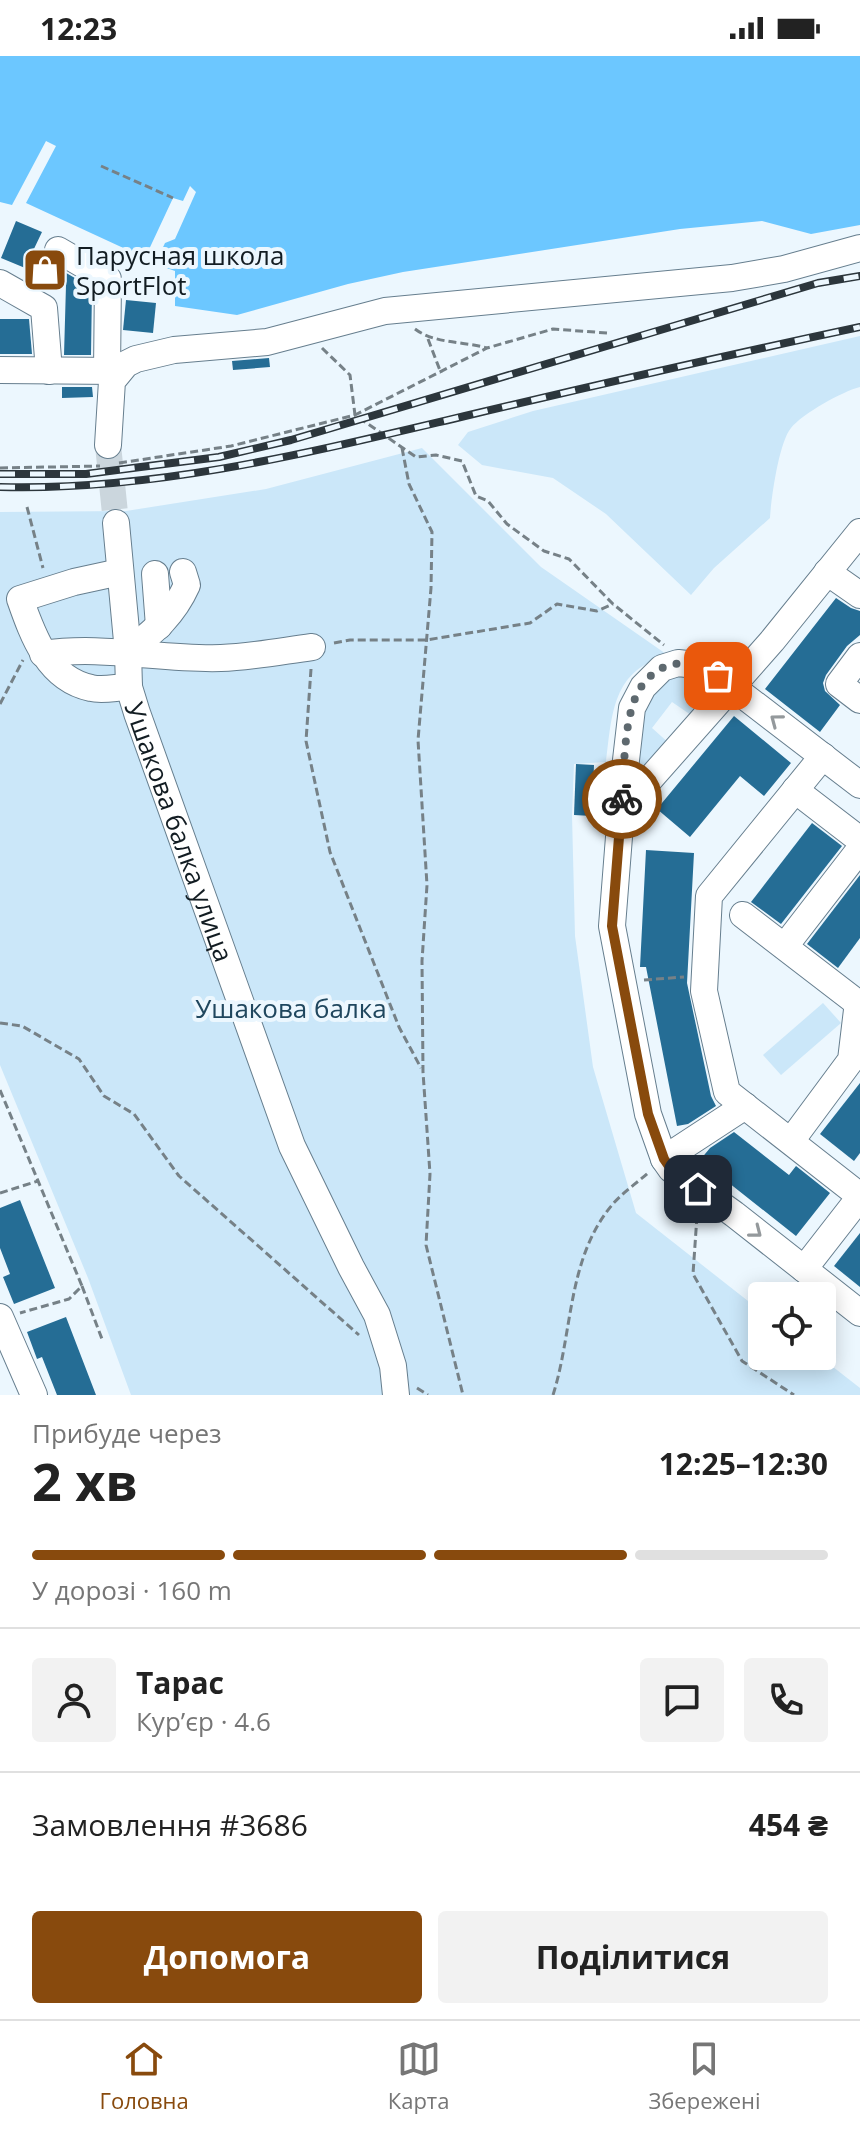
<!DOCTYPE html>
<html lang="uk">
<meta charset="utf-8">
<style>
body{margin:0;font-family:"Open Sans",sans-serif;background:#f2f2f2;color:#222;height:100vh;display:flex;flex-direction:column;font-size:30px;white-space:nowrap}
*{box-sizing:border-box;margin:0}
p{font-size:26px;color:#767676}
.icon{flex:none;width:44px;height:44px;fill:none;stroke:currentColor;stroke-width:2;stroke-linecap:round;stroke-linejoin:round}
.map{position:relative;height:1339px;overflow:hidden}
.drawer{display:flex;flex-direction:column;background:#fff;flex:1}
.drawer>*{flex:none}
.controls{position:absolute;left:748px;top:1226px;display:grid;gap:16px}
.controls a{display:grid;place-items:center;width:88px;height:88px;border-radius:8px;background:#fff;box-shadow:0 4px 20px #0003;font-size:40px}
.pin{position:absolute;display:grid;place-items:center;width:68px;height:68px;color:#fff;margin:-34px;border-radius:16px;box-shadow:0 4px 12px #0006}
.courier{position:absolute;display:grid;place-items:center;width:80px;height:80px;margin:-40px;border:6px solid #884a0d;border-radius:50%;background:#fff;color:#222;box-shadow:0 2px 10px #0007}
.head em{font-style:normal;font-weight:700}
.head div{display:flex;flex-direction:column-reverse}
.head{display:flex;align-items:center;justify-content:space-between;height:136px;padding:0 32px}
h1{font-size:52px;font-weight:700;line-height:60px}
.bar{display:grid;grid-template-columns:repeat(4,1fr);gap:12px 8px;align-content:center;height:96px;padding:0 32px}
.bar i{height:10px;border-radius:6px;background:#e0e0e0}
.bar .on{background:#884a0d}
.bar p{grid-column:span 4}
.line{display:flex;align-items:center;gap:20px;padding:0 32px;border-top:2px solid #e0e0e0}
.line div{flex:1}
.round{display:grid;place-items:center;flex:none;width:84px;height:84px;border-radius:8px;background:#f2f2f2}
.primary-button{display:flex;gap:16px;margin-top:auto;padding:16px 32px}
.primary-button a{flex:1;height:92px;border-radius:8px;background:#884a0d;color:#fff;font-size:32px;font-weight:700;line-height:92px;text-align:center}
.primary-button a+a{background:#f2f2f2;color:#222}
.status{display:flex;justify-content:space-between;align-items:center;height:56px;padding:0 40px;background:#fff;direction:ltr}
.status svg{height:22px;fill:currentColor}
.tab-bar{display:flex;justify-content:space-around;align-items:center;height:112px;border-top:2px solid #e0e0e0;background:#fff;font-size:22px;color:#767676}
.tab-bar a{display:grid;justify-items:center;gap:4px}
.tab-bar .on{color:#884a0d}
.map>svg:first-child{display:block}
.green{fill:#cbe7f9}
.water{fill:#6cc7ff}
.building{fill:#256d95}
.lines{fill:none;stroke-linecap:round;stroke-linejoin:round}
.minor-tunnel{stroke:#cbd6dd;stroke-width:26;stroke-dasharray:26 13;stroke-linecap:butt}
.minor-casing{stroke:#667e8e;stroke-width:28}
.path{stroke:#768187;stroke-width:3;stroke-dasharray:8 4;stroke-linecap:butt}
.minor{stroke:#fff;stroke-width:26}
.rail-casing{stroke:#2c363c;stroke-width:8}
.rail{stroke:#ecf7fe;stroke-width:5;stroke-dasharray:15;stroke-linecap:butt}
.oneway{stroke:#94999c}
.done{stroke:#5e696f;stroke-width:8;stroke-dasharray:0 14.4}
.route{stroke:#884a0d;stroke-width:10}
.labels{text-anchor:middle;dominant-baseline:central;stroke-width:8;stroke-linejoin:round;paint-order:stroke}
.poi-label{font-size:26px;fill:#121c22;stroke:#ecf7fe;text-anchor:start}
.street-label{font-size:26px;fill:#121c22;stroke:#ecf7fe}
.park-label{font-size:26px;fill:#20475e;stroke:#ecf7fe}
</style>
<div class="status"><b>12:23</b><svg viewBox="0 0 49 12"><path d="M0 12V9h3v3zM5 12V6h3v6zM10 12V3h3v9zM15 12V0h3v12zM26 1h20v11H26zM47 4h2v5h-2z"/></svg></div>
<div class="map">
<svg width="860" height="1339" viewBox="0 0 860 1339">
<rect width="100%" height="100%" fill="#ecf7fe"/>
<g class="green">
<path d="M860 280V331C843 335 802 358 791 372 779 386 771 443 770 462L714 512 691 539 606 458 553 422 482 409 458 389 468 376 533 355Z"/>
<path d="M422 392 541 511 669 600C612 612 612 659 606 706L574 708 572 759 575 880 593 1011 636 1157 762 1256V1300H819L860 1332V1339H131L88 1222 0 1009V456L126 455 266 433Z"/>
<path d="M683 620H705V639L691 659 672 646 652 672 671 689 636 732 642 648 670 623Z"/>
<path d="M823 947 841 967 781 1019 763 999Z"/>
</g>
<path class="water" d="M0 0H860V169L811 178 762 165 680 173 403 216 348 228 237 259 175 250V215L155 208 165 187 175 183 196 136 190 130 183 145 173 142 145 202 26 147 56 90 46 85 12 149 0 146Z"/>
<g class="building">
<path d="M16 165 42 176 32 197 92 232 91 299H64L66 229 1 202Z"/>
<path d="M126 244 156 247 153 277 123 274Z"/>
<path d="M0 263H29L32 298H0Z"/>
<path d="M269 302 270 311 233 314 232 305Z"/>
<path d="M62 331H92L93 341 62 342Z"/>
<path d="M836 542 851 552 860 555V579L847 590 826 619 823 627 825 635 840 649 820 676 765 633Z"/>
<path d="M734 660 791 707 764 740 740 720 690 781 657 753Z"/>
<path d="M576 708 594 709 592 760 574 759Z"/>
<path d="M812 767 842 790 781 868 751 846Z"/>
<path d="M646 794 694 797 687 927 711 1040 716 1050 688 1068 677 1070 646 911H640Z"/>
<path d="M860 819V882L838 912 807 888Z"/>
<path d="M860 1027V1097L854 1105 820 1078Z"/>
<path d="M734 1076 789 1119 796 1110 830 1137 796 1180 700 1104 710 1092Z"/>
<path d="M20 1144 55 1232 14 1248 3 1221 10 1218 0 1192V1152Z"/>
<path d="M860 1177V1231L834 1210Z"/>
<path d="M66 1261 96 1339H57L42 1301 37 1303 27 1276Z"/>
</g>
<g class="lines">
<path class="minor-tunnel" d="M108 389 116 467"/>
<g class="minor-casing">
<g id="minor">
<path d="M58 194 108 223 107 315"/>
<path d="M0 227 44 252 49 315"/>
<path d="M0 314 118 315"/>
<path d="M108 389 112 325 126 308 136 303 174 294 267 286 385 255 732 222 784 213 860 192"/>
<path id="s1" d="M116 467 128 596 129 631 137 657 292 1090 351 1211 377 1259 393 1310 396 1339"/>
<path d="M120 516 74 526 20 543C33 580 48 623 91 632 103 635 117 631 129 631"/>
<path d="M827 516 860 539"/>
<path d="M155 518 159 570"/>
<path d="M128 596C154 575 173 560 187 529L183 516"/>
<path d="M43 598C103 589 161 604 221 602 251 601 282 595 312 591"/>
<path d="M860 600 839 628 860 644"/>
<path d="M823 700 709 840 704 935 727 1036 860 1140"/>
<path d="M860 729 705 610 678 607 662 612 643 631 632 652 623 730 612 870 648 1058 664 1103 671 1113 734 1158 860 1257"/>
<path d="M795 734 860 784"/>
<path d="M620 757 772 585 860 476"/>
<path d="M743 859 860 949"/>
<path d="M785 890 860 793"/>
<path d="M791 1085 851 1004 857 954 860 951"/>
<path d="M664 1103 745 1050"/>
<path d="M804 1213 860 1141"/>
<path d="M0 1261 34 1339"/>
</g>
</g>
<g class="path">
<path d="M101 110 173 142"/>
<path d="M415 273C435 288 463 285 487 292"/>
<path d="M428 283 441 317"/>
<path d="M322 292 350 319 355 359 416 401 436 399 462 405 476 440 488 445 507 468 544 495 569 503 613 548 664 589"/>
<path d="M402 392 409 428 432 476 431 532 418 684 427 829 422 905 423 1016 430 1118 426 1189 463 1339"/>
<path d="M119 407 231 390 355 359 487 292 553 273 607 277"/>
<path d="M0 412 100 410"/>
<path d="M27 451 43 512"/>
<path d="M334 587 350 584H426L530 567 557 548 597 555 613 548"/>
<path d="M311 613 306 685 330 796 399 971 421 1012"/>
<path d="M0 648 23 604"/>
<path d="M644 924 684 921"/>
<path d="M0 967 22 970 79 1003 104 1040 134 1058 179 1120 359 1279"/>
<path d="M0 1034 82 1230 69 1243 20 1257"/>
<path d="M0 1137 38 1125"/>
<path d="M697 1160 693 1218 742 1305 794 1339"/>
<path d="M82 1230 102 1283"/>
<path d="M417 1332 428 1339"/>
<path d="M553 1339C573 1276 567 1203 612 1149 622 1137 637 1127 649 1116"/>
</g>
<use href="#minor" class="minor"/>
<g class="rail-casing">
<g id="rail">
<path d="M0 418H86L219 401 291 384 818 227 860 220"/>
<path d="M0 431C158 435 312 396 465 360 596 329 728 299 860 271"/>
</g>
</g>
<use href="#rail" class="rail"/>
</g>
<defs><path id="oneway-chevron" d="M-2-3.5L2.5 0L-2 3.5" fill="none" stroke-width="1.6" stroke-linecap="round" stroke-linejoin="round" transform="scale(2)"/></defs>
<g class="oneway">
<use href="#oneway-chevron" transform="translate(776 664) rotate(-143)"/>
<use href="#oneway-chevron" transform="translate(756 1176) rotate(38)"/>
</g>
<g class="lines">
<path class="done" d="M622 743C624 713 624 677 633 648 646 608 685 595 718 620"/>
<path class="route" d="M622 743 612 870 648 1058 664 1103 671 1113 698 1133"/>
</g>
<defs>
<g id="shop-square" transform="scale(2.3)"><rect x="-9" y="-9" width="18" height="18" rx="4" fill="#884a0d" stroke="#ecf7fe"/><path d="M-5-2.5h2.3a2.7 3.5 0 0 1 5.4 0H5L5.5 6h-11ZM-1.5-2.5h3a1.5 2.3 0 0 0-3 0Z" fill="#fff"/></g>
</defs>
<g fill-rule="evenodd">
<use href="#shop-square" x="45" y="214"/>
</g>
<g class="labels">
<g class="poi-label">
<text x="76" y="199">Парусная школа<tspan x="76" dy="30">SportFlot</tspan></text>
</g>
<g class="street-label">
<text stroke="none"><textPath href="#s1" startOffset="318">Ушакова балка улица</textPath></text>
</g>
<g class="park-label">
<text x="291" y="952">Ушакова балка</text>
</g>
</g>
</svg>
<div class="controls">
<a><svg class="icon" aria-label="locate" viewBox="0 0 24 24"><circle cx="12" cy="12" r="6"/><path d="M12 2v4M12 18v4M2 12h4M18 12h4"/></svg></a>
</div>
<div class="pin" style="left:718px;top:620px;background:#ea580c"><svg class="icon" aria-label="bag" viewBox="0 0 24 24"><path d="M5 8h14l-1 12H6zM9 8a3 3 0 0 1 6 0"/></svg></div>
<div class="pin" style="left:698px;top:1133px;background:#1f2937"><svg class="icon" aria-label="home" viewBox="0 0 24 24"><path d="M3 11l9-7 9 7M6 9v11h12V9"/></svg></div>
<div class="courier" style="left:622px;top:743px"><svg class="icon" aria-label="bike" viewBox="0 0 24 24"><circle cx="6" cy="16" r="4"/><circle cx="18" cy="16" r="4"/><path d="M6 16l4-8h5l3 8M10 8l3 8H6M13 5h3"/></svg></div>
</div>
<section class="drawer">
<div class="head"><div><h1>2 хв</h1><p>Прибуде через</p></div><em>12:25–12:30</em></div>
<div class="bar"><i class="on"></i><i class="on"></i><i class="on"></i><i></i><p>У дорозі · 160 m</p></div>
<div class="line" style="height:144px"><a class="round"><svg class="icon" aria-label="person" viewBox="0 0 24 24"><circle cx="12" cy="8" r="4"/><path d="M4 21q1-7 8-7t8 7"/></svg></a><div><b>Тарас</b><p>Кур’єр · 4.6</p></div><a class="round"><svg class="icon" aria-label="chat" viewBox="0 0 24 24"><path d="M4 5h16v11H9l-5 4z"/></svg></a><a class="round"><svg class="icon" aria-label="phone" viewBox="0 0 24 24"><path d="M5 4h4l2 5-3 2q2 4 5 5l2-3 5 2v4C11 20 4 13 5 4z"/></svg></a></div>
<div class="line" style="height:104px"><div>Замовлення #3686</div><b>454 ₴</b></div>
<div class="primary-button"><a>Допомога</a><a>Поділитися</a></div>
</section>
<nav class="tab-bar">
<a class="on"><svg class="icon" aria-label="home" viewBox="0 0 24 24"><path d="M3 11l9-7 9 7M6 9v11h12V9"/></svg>Головна</a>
<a><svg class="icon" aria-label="map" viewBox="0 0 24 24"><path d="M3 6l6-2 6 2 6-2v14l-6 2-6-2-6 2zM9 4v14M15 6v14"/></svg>Карта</a>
<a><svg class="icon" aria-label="saved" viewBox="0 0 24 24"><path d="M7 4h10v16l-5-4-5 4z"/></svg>Збережені</a>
</nav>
